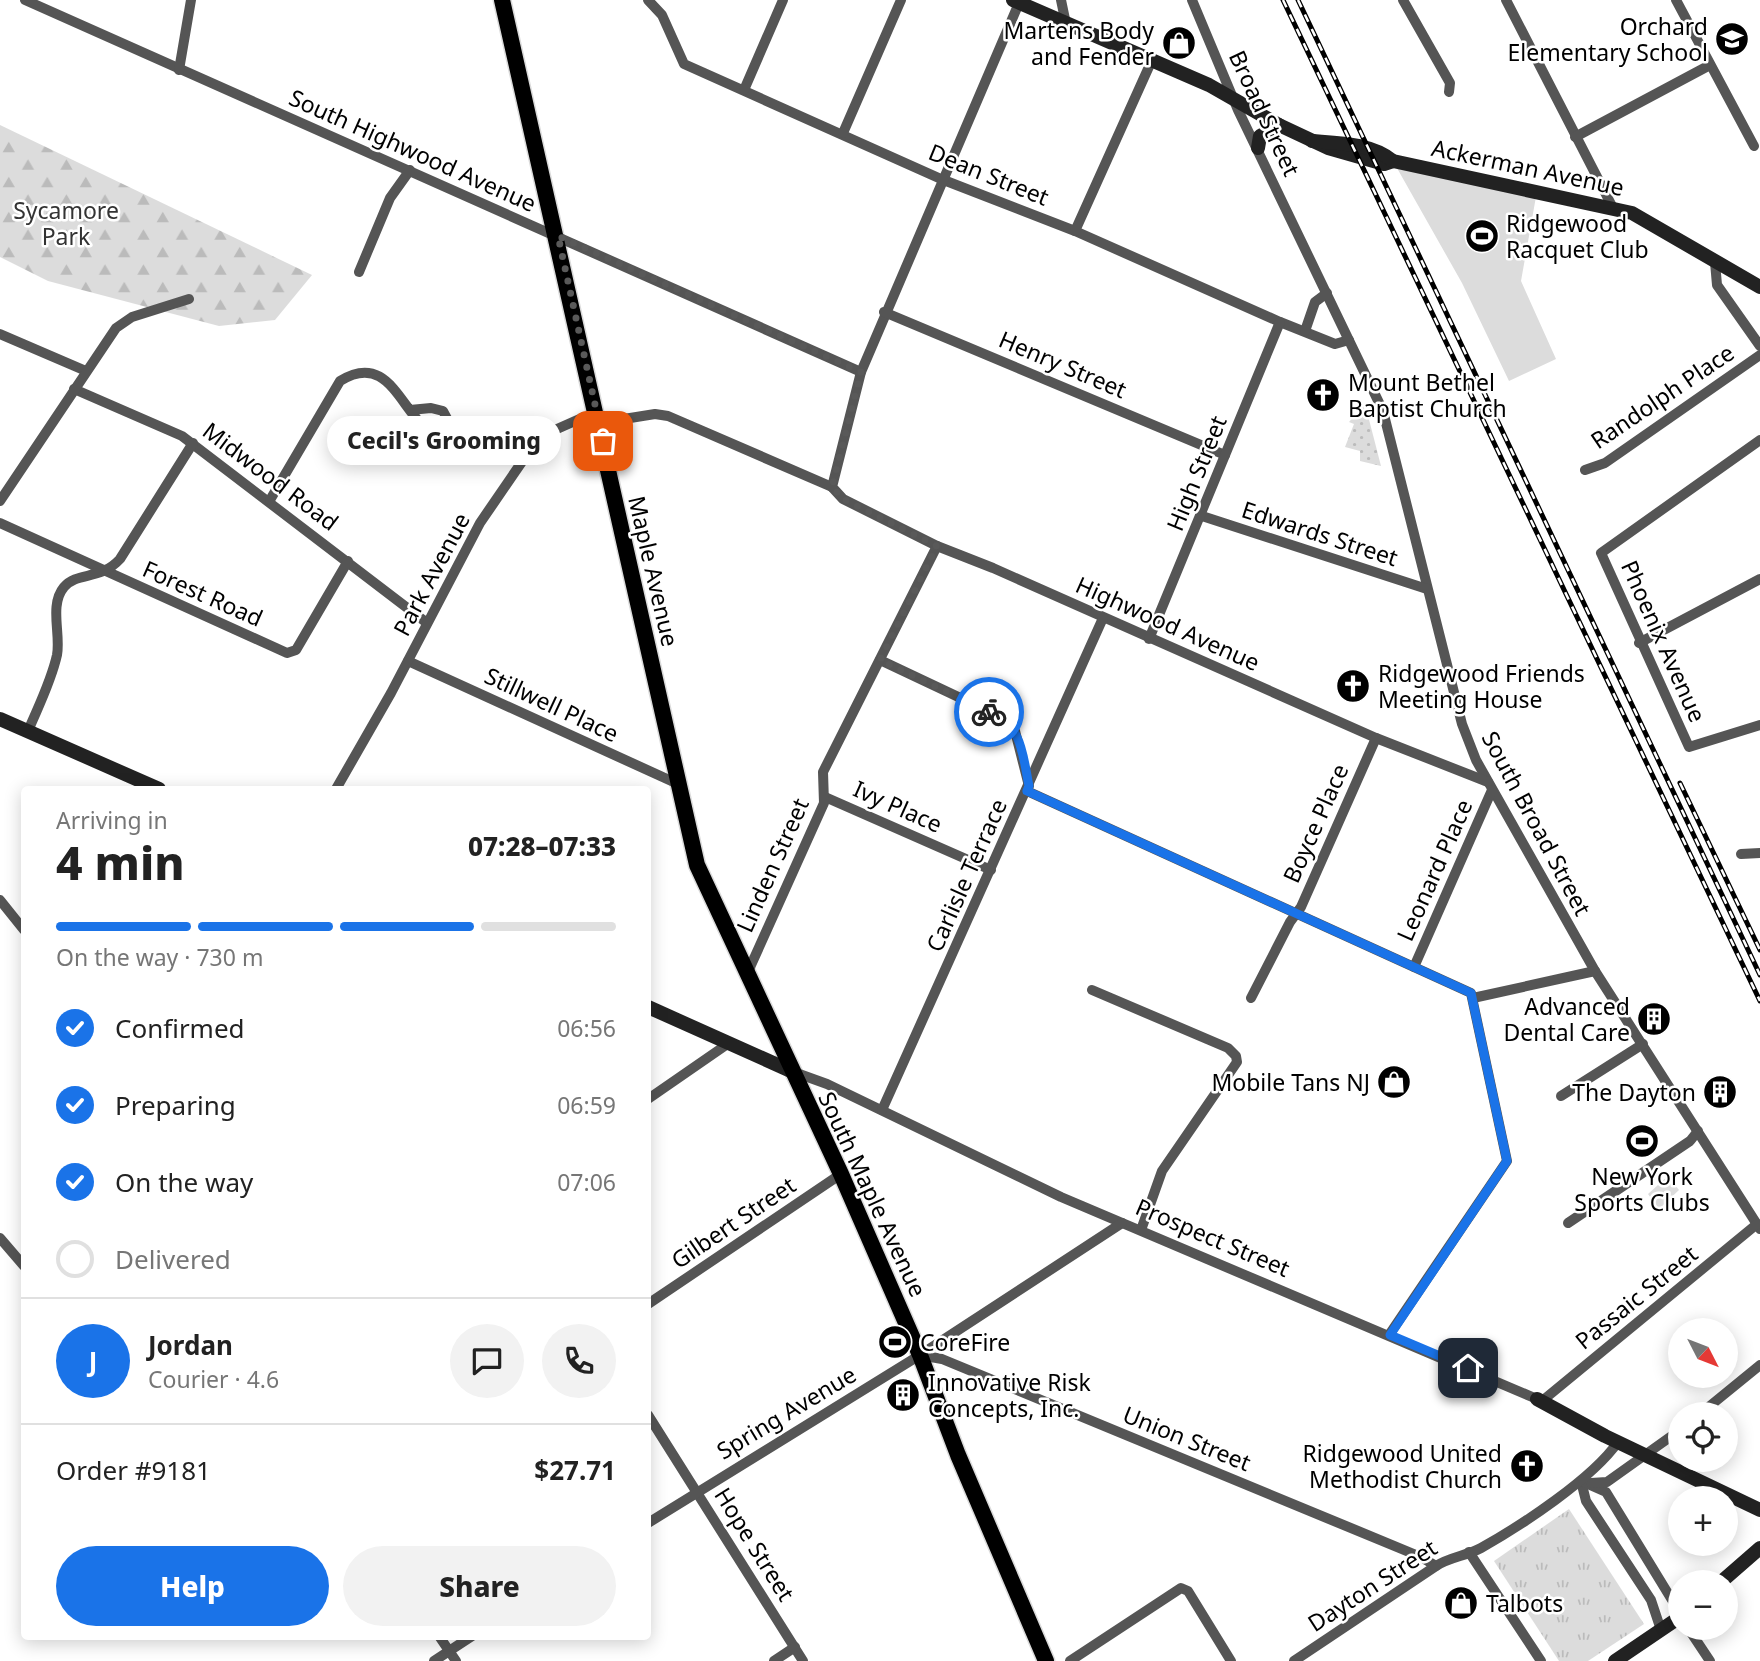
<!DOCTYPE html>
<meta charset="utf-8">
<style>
body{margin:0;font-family:"Noto Sans",sans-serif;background:#f2f2f2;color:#222;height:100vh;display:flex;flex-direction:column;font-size:26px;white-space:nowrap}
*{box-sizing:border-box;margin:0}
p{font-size:23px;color:#767676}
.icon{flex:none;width:38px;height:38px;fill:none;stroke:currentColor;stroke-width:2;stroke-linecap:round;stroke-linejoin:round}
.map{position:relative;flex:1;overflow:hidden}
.panel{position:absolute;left:21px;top:786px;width:630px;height:854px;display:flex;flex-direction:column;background:#fff;border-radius:7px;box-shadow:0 4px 18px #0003}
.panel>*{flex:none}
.needle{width:46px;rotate:132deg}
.controls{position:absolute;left:1668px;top:1318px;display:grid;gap:14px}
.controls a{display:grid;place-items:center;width:70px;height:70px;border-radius:50%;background:#fff;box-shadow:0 4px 18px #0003;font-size:35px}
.pin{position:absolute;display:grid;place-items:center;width:60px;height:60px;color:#fff;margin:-30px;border-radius:14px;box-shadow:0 4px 10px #0006}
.courier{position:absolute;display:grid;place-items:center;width:70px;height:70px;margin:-35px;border:5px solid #1a73e8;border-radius:50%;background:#fff;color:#222;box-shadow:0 2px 9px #0007}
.bubble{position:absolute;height:49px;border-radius:24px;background:#fff;box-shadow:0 4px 18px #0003;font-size:23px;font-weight:800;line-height:49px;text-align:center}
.head em{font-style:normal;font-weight:800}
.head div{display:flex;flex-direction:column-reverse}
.head{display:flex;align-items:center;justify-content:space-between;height:119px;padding:0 35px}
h1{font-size:46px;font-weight:800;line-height:52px}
.bar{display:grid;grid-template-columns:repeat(4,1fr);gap:10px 7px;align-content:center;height:84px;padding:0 35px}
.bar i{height:9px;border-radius:5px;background:#e0e0e0}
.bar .active{background:#1a73e8}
.bar p{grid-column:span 4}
.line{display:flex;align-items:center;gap:18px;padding:0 35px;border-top:2px solid #e0e0e0}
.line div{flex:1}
.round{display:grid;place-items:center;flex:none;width:74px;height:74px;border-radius:37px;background:#f2f2f2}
ol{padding:0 35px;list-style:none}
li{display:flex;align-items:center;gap:21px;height:77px}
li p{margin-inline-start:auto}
li .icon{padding:7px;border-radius:50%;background:#1a73e8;color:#fff;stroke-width:4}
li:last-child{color:#767676}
li i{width:38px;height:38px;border:4px solid #e0e0e0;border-radius:50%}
.primary-button{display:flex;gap:14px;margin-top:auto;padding:14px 35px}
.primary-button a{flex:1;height:80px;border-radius:42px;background:#1a73e8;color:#fff;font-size:28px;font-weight:800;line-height:80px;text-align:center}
.primary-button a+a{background:#f2f2f2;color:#222}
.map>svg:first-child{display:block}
.grass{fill:url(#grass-dots)}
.forest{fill:url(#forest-firs)}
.park{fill:url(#park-tufts)}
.pitch{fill:#dcdcdc}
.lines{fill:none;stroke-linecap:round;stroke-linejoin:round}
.primary-casing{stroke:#dbdbdb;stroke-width:19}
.street{stroke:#555;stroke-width:10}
.secondary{stroke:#222;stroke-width:14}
.primary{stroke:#000;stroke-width:16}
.rail-casing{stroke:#000;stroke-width:5}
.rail{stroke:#fff;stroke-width:2.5;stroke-dasharray:8;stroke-linecap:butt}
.done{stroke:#595959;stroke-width:7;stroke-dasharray:0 12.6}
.route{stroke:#1a73e8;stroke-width:9}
.labels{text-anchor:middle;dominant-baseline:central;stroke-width:5;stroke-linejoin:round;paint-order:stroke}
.poi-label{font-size:23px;fill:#000;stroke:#fff;text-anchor:end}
.street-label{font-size:23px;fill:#000;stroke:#fff}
.park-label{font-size:23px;fill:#333;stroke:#fff}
</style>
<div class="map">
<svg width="1760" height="1661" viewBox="0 0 1760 1661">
<defs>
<pattern id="grass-dots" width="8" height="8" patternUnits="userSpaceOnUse" patternTransform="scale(1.75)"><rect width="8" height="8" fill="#dcdcdc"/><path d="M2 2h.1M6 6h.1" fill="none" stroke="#bbb" stroke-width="1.8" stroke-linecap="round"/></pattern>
<pattern id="forest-firs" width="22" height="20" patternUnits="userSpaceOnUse" patternTransform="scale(1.75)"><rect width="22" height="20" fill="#dcdcdc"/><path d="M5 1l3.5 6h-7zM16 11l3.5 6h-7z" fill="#bbb"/></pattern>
<pattern id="park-tufts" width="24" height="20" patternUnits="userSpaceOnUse" patternTransform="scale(1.75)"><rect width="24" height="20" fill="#dcdcdc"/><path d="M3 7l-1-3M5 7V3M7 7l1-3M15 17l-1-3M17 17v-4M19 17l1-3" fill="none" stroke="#bbb"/></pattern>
</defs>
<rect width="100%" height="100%" fill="#fff"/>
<path class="grass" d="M1365 404 1381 466 1360 461V451L1345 447 1354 424 1349 422Z"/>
<path class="forest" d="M0 125 312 275 275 320 219 326 48 281 0 257Z"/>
<g class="park">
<path d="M1668 1176 1679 1190 1659 1209 1648 1194Z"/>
<path d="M1569 1509 1644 1624 1588 1661H1559L1494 1561Z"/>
</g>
<path class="pitch" d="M1393 161 1537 191 1521 281 1556 359 1509 381 1462 283Z"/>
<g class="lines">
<g class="primary-casing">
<path id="primary" d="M502 0 697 865 841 1174 920 1355 958 1455 1046 1661"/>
</g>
<g class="street">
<path d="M25 0 861 372"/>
<path d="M648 0 662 15 684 64 941 179 1075 231 1280 322 1335 344 1349 340"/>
<path d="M1061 0 1066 24"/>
<path d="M1192 0 1238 110 1383 411 1462 724 1476 760 1595 971 1760 1229"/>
<path d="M1403 0 1450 83 1449 92"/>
<path d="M1506 0 1613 208"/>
<path d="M1676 0 1754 146"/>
<path d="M1019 3 861 372 832 487 843 499 937 546 993 568 1376 738 1488 782"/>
<path d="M179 70 191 0"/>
<path d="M744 90 783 0"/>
<path d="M843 133 901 0"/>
<path d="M1575 137 1710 65"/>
<path d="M1075 231 1152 60"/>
<path d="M1715 262 1717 285 1760 346"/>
<path d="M359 272 390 198 410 170"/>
<path d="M884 312 1225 455"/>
<path d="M1305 331 1315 302 1327 293"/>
<path d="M0 334 86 371"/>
<path d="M74 389 182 436 427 623"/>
<path d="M599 423 655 414 668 416 832 487"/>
<path d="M1760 440 1601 553 1689 747 1760 725"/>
<path d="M1585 470 1605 463 1760 355"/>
<path d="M270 500 340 381C395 347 402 427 442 437L449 432 450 424 443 411 431 408 410 410"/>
<path d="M0 501 116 328 132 317 189 299"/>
<path d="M1202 516 1427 589"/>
<path d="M0 523 287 653 296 650 348 561"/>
<path d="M1149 639 1280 322"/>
<path d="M1639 643 1760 579"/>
<path d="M880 660 1005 719 1015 731 1029 786"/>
<path d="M408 661 678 784"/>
<path d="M28 731C38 707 51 682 57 655 61 634 49 605 64 587 78 571 100 581 120 559L193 443"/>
<path d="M336 789 391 693 480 523 539 437 584 417H598"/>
<path d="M1027 791 1471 993 1507 1161 1389 1335"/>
<path d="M825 797 991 870"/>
<path d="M1741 854 1760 853"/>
<path d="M0 900 24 930"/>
<path d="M1414 967 1492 790"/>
<path d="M747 974 824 803 823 772 937 546"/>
<path d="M1092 990 1228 1048 1236 1056 1237 1062 1162 1171 1141 1230"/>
<path d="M1251 998 1290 922 1301 907 1376 738"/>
<path d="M1473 998 1595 971"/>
<path d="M791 1071 827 1084 1061 1197 1537 1399"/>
<path d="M1561 1096 1643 1044"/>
<path d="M648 1099 729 1043"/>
<path d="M882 1110 1103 618"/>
<path d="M1568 1223 1690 1141 1698 1131"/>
<path d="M0 1238 24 1266"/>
<path d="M648 1304 841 1174"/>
<path d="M920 1355 942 1359 1421 1557 1436 1566"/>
<path d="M1542 1401 1757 1224"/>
<path d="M1700 1414 1760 1365"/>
<path d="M648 1415 803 1661"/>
<path d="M1581 1481 1586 1501 1651 1600 1661 1630"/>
<path d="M1581 1481 1606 1492 1680 1613"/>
<path d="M1591 1483 1607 1482 1680 1430"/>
<path d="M648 1523 920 1355 1122 1223"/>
<path d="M1469 1552 1541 1661"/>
<path d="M1688 1628 1710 1661"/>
<path d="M439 1636 456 1661"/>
<path d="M434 1661 472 1636"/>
<path d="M774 1661 795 1647"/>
<path d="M1070 1661 1181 1588 1188 1591 1231 1661"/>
<path d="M1294 1661 1436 1566C1450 1557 1466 1556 1481 1548 1522 1525 1592 1479 1618 1442"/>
</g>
<g class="secondary">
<path d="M1013 0 1209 85 1279 125 1328 148 1384 164 1393 161"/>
<path d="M1312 141C1338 143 1372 143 1393 161L1632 213 1760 287"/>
<path d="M1258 148 1260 136 1279 125"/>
<path d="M0 719 159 789"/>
<path d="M648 1007 791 1071"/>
<path d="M1537 1399 1605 1436 1760 1510"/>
<path d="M1721 1582 1760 1548"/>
<path d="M1615 1661 1680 1617"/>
</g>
<use href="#primary" class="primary"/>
<g class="rail-casing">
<g id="rail">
<path d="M1283 0 1760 1001"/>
<path d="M1298 0 1760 975"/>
<path d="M1680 783 1760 950"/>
</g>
</g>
<use href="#rail" class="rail"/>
</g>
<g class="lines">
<path class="done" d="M603 441 558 236 861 372 832 487 843 499 937 546 880 660 989 712"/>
<path class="route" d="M989 712C1023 727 1022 752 1029 786L1027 791 1471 993 1507 1161 1390 1335 1468 1368"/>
</g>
<defs>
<g id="school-disc" transform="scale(1.75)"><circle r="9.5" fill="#000" stroke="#fff"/><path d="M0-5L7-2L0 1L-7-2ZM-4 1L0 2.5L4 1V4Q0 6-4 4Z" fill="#fff"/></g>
<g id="shop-disc" transform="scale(1.75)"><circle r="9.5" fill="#000" stroke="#fff"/><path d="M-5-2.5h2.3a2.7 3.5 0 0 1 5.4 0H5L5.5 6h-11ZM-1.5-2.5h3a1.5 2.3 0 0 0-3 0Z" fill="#fff"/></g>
<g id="stadium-disc" transform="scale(1.75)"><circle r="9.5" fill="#000" stroke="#fff"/><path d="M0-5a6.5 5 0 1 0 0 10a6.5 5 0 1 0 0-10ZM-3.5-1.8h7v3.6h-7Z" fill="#fff"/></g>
<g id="church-disc" transform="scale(1.75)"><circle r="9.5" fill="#000" stroke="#fff"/><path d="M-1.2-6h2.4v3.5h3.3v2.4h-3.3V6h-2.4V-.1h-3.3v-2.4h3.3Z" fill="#fff"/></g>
<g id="building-disc" transform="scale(1.75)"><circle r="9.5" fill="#000" stroke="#fff"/><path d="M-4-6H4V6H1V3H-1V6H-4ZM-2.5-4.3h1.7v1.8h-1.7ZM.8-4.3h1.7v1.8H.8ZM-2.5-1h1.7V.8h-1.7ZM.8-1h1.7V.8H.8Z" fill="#fff"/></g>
</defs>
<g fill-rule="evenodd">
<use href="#school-disc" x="1732" y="39"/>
<use href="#shop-disc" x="1179" y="43"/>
<use href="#stadium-disc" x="1482" y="236"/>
<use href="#church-disc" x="1323" y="395"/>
<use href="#church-disc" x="1353" y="686"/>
<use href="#building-disc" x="1654" y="1019"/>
<use href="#shop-disc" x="1394" y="1082"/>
<use href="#building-disc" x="1720" y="1092"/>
<use href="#stadium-disc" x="1642" y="1141"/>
<use href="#stadium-disc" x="895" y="1342"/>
<use href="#building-disc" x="903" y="1395"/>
<use href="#church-disc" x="1527" y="1466"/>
<use href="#shop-disc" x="1461" y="1603"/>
</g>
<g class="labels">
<g class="poi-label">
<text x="1708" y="26">Orchard<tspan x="1708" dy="26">Elementary School</tspan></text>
<text x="1154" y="30">Martens Body<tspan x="1154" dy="26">and Fender</tspan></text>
<text x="1506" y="223" text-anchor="start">Ridgewood<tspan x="1506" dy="26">Racquet Club</tspan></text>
<text x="1348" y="382" text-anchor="start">Mount Bethel<tspan x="1348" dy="26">Baptist Church</tspan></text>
<text x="1378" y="673" text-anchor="start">Ridgewood Friends<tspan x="1378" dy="26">Meeting House</tspan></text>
<text x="1630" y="1006">Advanced<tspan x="1630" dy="26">Dental Care</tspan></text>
<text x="1370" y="1082">Mobile Tans NJ</text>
<text x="1696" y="1092">The Dayton</text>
<text x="1642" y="1176" text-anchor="middle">New York<tspan x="1642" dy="26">Sports Clubs</tspan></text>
<text x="920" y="1342" text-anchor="start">CoreFire</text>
<text x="928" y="1382" text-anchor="start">Innovative Risk<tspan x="928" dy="26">Concepts, Inc.</tspan></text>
<text x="1502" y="1453">Ridgewood United<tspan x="1502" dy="26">Methodist Church</tspan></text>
<text x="1486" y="1603" text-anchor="start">Talbots</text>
</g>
<g class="street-label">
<text transform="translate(1265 113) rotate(65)">Broad Street</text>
<text transform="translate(413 150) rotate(24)">South Highwood Avenue</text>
<text transform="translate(1528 167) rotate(12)">Ackerman Avenue</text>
<text transform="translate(989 174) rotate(22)">Dean Street</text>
<text transform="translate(1063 364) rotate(23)">Henry Street</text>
<text transform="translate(1662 396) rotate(-34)">Randolph Place</text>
<text transform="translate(1196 473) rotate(-68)">High Street</text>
<text transform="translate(271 476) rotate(37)">Midwood Road</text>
<text transform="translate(1320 533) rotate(18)">Edwards Street</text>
<text transform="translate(654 571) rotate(77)">Maple Avenue</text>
<text transform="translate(431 574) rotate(-62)">Park Avenue</text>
<text transform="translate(203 593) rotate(24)">Forest Road</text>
<text transform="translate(1168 623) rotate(24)">Highwood Avenue</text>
<text transform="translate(1664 641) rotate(66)">Phoenix Avenue</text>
<text transform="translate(552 704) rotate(25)">Stillwell Place</text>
<text transform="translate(898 806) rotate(24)">Ivy Place</text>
<text transform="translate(1315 823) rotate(-66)">Boyce Place</text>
<text transform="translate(1537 823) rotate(62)">South Broad Street</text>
<text transform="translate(772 865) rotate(-66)">Linden Street</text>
<text transform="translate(1434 870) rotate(-66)">Leonard Place</text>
<text transform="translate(966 875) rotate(-66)">Carlisle Terrace</text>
<text transform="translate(873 1194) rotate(65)">South Maple Avenue</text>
<text transform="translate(733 1222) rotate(-34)">Gilbert Street</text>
<text transform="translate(1213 1237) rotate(23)">Prospect Street</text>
<text transform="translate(1636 1297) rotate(-39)">Passaic Street</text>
<text transform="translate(786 1412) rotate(-31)">Spring Avenue</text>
<text transform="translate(1187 1438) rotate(22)">Union Street</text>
<text transform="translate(755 1544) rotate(58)">Hope Street</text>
<text transform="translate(1372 1585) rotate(-33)">Dayton Street</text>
</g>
<g class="park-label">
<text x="66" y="210">Sycamore<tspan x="66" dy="26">Park</tspan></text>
</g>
</g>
</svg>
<div class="controls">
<a><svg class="needle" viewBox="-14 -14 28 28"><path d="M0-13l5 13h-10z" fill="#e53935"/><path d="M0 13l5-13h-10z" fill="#767676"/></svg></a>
<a><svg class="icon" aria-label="locate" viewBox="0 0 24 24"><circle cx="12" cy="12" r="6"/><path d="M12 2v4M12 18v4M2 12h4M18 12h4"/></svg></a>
<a>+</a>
<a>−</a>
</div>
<div class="pin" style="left:603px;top:441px;background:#ea580c"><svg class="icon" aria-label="bag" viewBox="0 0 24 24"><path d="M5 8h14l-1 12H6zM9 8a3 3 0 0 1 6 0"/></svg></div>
<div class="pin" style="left:1468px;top:1368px;background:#1f2937"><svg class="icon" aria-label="home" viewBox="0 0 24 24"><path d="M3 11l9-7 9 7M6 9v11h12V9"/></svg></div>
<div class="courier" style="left:989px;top:712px"><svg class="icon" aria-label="bike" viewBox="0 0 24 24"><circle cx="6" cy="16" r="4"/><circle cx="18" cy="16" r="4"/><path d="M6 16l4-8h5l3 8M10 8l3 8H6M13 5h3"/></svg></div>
<div class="bubble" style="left:327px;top:416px;width:234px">Cecil's Grooming</div>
<section class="panel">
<div class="head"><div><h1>4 min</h1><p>Arriving in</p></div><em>07:28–07:33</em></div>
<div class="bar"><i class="active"></i><i class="active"></i><i class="active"></i><i></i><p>On the way · 730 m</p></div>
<ol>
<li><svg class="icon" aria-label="check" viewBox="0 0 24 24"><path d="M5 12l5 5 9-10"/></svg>Confirmed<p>06:56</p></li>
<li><svg class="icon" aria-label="check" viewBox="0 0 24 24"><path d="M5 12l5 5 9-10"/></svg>Preparing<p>06:59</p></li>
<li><svg class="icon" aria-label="check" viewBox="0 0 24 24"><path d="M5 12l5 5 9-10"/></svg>On the way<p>07:06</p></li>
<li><i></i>Delivered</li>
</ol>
<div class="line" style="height:126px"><b class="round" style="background:#1a73e8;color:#fff">J</b><div><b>Jordan</b><p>Courier · 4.6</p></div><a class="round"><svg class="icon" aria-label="chat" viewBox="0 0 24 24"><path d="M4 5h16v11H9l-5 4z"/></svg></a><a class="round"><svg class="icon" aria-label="phone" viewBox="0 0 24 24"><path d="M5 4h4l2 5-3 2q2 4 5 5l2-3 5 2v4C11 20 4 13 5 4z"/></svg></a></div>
<div class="line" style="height:91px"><div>Order #9181</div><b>$27.71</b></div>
<div class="primary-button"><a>Help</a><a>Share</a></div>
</section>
</div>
